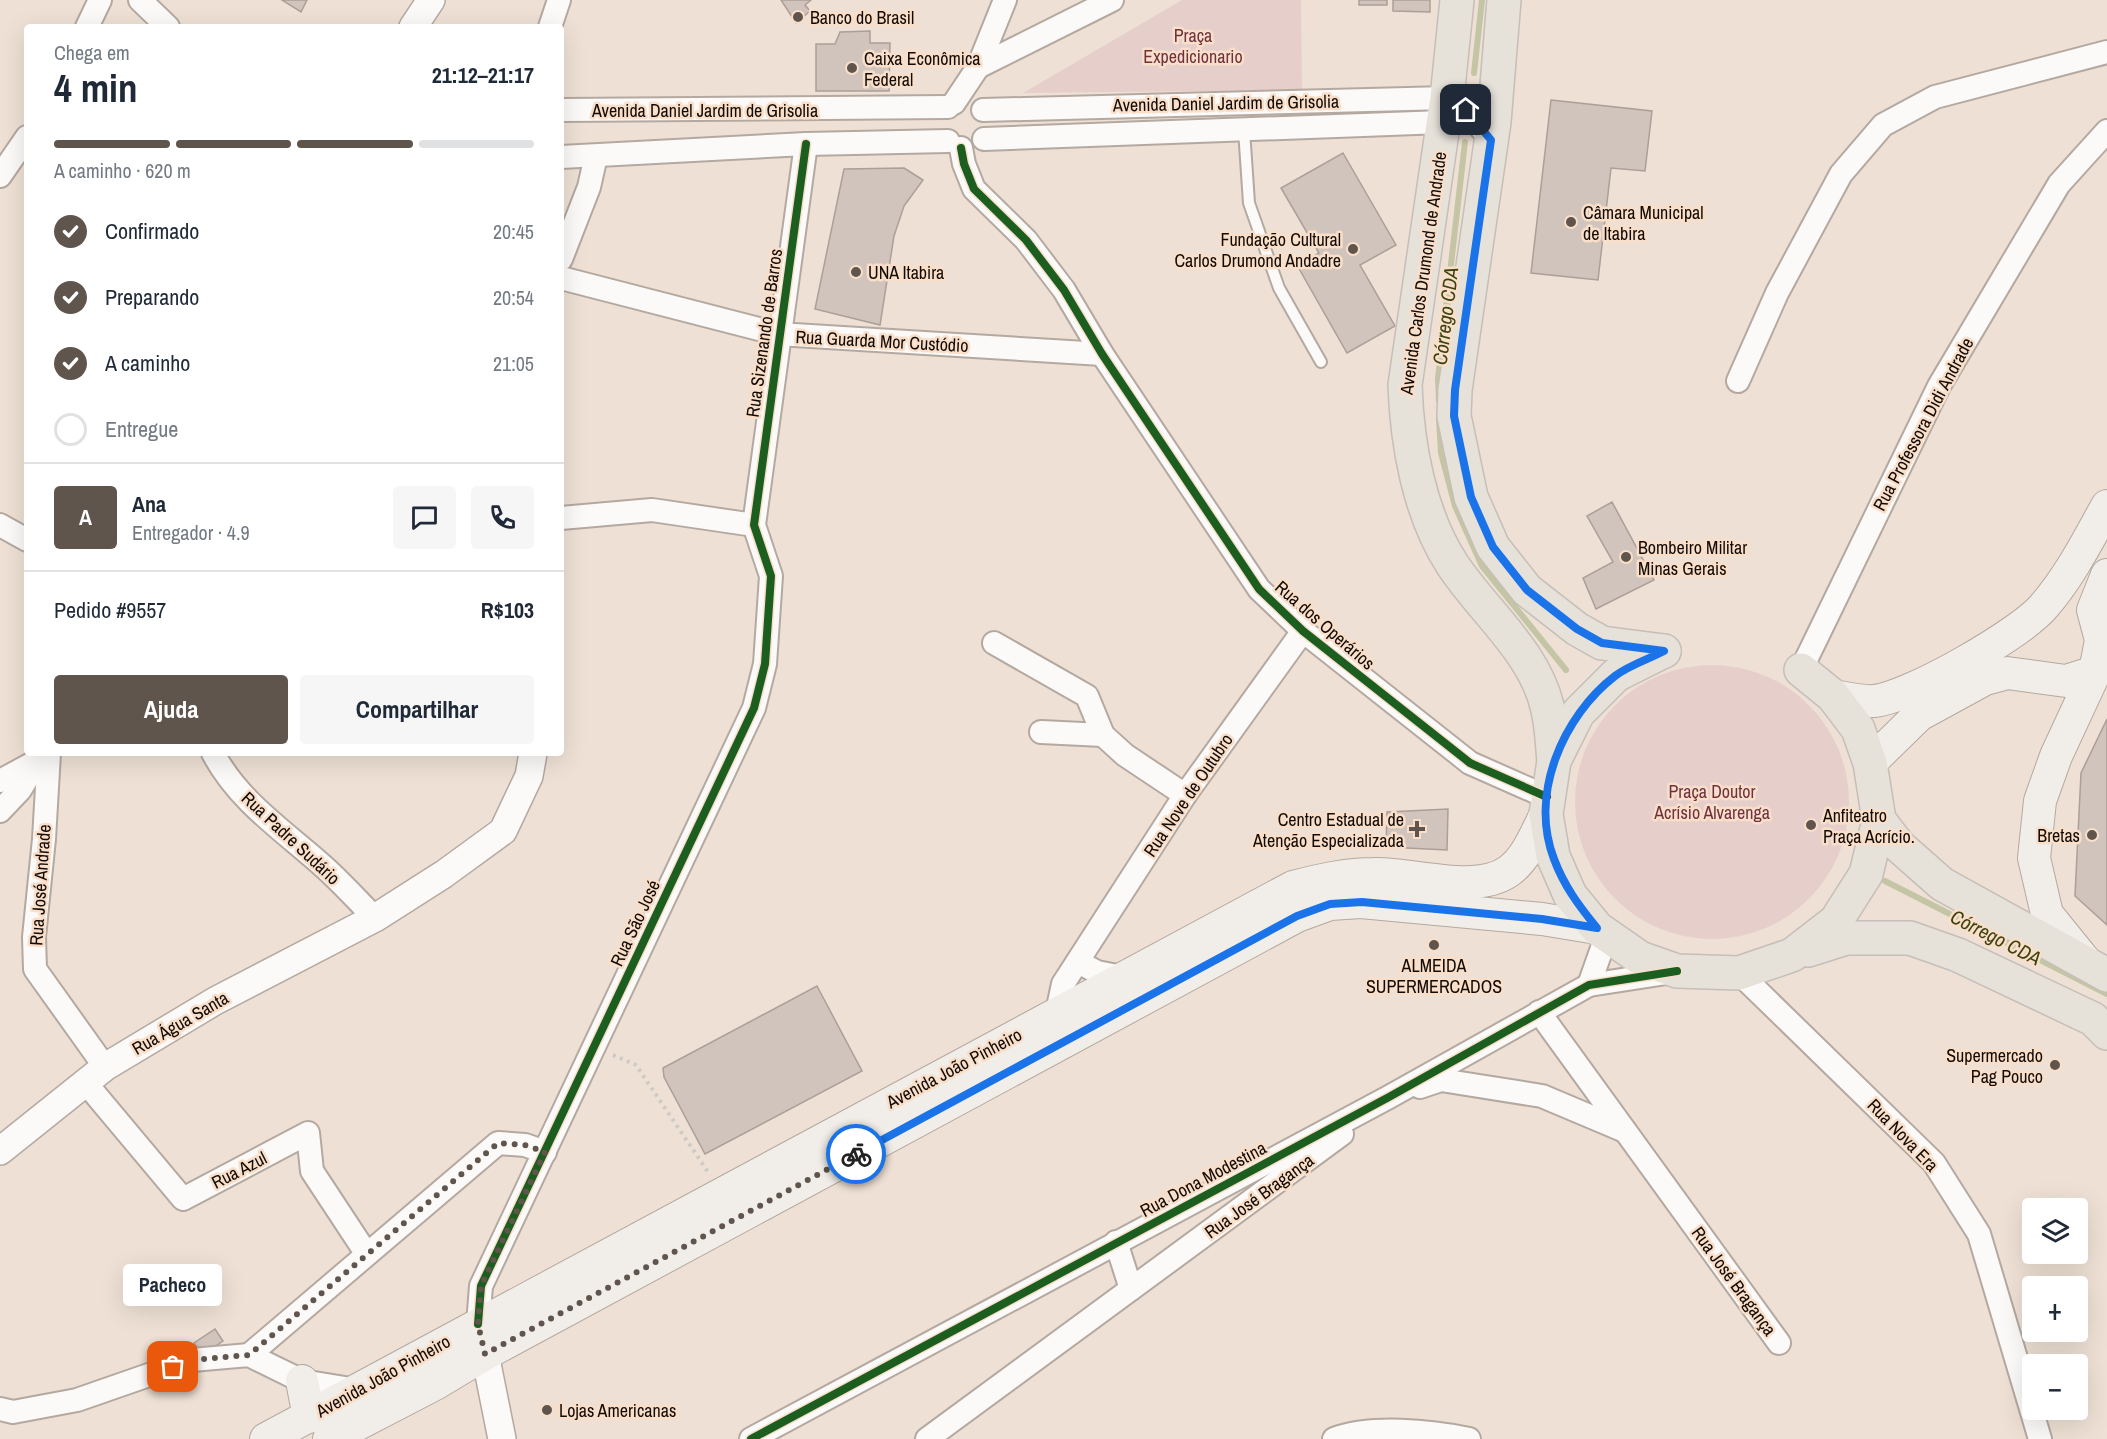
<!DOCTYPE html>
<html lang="pt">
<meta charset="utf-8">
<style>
body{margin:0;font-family:"Archivo Narrow",sans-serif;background:#f6f6f7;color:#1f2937;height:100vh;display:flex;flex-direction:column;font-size:22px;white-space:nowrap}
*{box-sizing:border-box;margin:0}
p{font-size:20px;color:#747a83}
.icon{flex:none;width:33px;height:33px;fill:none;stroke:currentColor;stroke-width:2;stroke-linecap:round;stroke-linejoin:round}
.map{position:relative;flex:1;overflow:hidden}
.details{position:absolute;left:24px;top:24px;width:540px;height:732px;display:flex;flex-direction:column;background:#fff;border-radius:6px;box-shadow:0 6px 24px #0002}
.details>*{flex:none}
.fabs{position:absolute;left:2022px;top:1198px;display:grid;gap:12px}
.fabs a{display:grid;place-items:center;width:66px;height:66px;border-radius:6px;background:#fff;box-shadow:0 6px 24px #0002;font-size:30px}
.pin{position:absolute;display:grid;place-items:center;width:51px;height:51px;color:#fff;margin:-26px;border-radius:12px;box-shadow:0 3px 9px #0006}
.courier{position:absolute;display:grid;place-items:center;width:60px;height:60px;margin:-30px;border:4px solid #1a73e8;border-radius:50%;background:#fff;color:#222;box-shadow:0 2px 8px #0007}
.bubble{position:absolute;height:42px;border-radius:6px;background:#fff;box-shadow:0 6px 24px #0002;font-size:20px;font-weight:800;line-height:42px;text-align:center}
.summary em{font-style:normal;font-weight:800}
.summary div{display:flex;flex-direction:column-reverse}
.summary{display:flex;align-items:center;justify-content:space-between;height:102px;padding:0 30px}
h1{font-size:39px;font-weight:800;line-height:45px}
.bar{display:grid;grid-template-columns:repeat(4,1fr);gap:9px 6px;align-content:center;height:72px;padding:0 30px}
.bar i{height:8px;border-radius:4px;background:#e0e1e3}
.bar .on{background:#5f554d}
.bar p{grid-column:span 4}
.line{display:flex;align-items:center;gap:15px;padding:0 30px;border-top:2px solid #e0e1e3}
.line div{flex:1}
.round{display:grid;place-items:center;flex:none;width:63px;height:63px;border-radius:6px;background:#f6f6f7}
ol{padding:0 30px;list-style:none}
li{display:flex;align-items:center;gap:18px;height:66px}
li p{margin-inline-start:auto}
li .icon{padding:6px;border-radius:50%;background:#5f554d;color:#fff;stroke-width:4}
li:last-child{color:#747a83}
li i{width:33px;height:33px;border:3px solid #e0e1e3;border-radius:50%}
.cta{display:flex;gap:12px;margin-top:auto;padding:12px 30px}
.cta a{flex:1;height:69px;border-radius:6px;background:#5f554d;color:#fff;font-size:24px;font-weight:800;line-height:69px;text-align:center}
.cta a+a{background:#f6f6f7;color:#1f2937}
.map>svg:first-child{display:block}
.green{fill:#e6cecb}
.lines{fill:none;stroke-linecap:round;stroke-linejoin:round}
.stream{stroke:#c4c5a4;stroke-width:6}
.building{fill:#d1c4bd;stroke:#ab9f98;stroke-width:1.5}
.service-casing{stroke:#b4a9a0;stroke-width:14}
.minor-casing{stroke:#b4a9a0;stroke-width:26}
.tertiary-casing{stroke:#b4a9a0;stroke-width:30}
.secondary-casing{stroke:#b4a9a0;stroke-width:34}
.primary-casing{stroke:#c5beb9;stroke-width:36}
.path{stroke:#cecac6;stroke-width:4;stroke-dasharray:3 4.5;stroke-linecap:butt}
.service{stroke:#fcfaf9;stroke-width:10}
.minor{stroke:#fcfaf9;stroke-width:22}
.tertiary{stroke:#fcfaf9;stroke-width:27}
.secondary{stroke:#f1eee9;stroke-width:32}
.primary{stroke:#e6e1d9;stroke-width:33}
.cycleway-casing{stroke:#f9dfc9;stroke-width:11}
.cycleway{stroke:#1b5e20;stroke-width:8}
.done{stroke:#5f554d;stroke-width:6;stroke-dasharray:0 10.8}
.route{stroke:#1a73e8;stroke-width:8}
.poi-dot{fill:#5f554d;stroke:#f9dfc9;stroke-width:2}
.labels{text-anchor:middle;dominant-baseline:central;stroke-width:5;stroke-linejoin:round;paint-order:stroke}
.poi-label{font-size:18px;fill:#120a04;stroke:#f9dfc9;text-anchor:start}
.park-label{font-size:18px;fill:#6f313f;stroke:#f9dfc9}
.street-label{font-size:18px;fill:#120a04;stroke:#f9dfc9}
.water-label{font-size:20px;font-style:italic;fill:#3c4311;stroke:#f9dfc9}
</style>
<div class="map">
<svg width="2107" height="1439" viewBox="0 0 2107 1439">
<rect width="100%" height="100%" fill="#eee0d4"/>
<g class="green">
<path d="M1182 0H1301L1302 90 1023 93Z"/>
<circle cx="1712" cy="802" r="137"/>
</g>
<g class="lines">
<g class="stream">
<path d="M1474 73 1482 0"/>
<path d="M1439 401 1438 378 1465 142"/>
<path d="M1439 420 1441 453 1455 506 1482 566 1566 670"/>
<path d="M1885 881 2107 994"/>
</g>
</g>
<g class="building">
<path d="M282 0H307L301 12Z"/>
<path d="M781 0H811L805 5 810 11 796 23Z"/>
<rect x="1359" y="0" width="28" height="5"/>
<path d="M1393 0H1430V12L1393 11Z"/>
<path d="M870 31V43H890L889 91H816V44H835L840 32Z"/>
<path d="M1551 100 1652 111 1645 171 1611 168 1598 280 1531 273Z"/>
<path d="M1343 153 1396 245 1360 265 1395 326 1347 353 1297 265 1319 253 1281 188Z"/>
<path d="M904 168 923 180 904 206 894 236 880 325 815 309 844 169Z"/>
<path d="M1612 502 1654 580 1596 609 1583 578 1613 562 1587 516Z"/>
<path d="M2107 719V925L2075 896 2081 773Z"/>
<path d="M1448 809 1447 850 1386 847 1387 812Z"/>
<path d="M817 986 862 1071 705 1154 664 1077 663 1068Z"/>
<path d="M215 1329 223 1341 202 1355 194 1343Z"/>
</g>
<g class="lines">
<g class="service-casing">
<path id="service" d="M1244 130 1249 203 1279 288 1321 362"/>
</g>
<g class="minor-casing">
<g id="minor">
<path d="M140 0 168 27"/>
<path d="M87 27 100 0"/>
<path d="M550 27 559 0"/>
<path d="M978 67 1112 0"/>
<path d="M954 103 978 67 1005 0"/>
<path d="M561 110 948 107"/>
<path d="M983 110 1447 98 1466 110 1491 140"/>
<path d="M984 139 1443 122 1454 116"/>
<path d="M961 148 964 164 974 189 1026 240 1064 290 1102 354 1259 589 1303 631 1470 763 1547 797"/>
<path d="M561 157 806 144 948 141"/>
<path d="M0 176 27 137"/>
<path d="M561 259 589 187 596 156"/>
<path d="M561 278 778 334 1102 354"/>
<path d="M1738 381 1777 293 1841 174 1883 125 1935 97 2107 52"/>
<path d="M561 518 652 510 754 525"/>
<path d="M0 525 27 540"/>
<path d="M994 643 1087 696 1103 735 1125 755 1185 795"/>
<path d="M1801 670 1939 386 2059 184 2107 131"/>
<path d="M1041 732 1103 735"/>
<path d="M49 753 44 839 34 937 35 969 105 1067"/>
<path d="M213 753C238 801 284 831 323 866 341 882 358 901 375 918"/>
<path d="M0 781 37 761"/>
<path d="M0 811 20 790 43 753"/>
<path d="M1078 962 1097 972 1127 978"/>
<path d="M1739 973 1934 1163 1979 1234 2040 1439"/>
<path d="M1589 985 1606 937"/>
<path d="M1057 1012 1063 984 1185 795 1303 631"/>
<path d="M1539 1012 1779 1343"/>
<path d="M85 1082 183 1199 308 1133 312 1171 366 1253"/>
<path d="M1420 1087 1441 1080 1542 1096 1625 1131"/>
<path d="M1116 1242 1131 1289"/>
<path d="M478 1324 481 1286 754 708 765 664 771 576 754 525 806 144"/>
<path d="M249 1355 498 1143 525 1145 545 1152"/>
<path d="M0 1409 13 1412 77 1400 192 1360 249 1355 302 1381 357 1390"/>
<path d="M751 1439 1389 1097 1589 985 1673 972"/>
<path d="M927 1439 1342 1134"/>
<path d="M1334 1439C1371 1425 1431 1431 1469 1439"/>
</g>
</g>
<g class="tertiary-casing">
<g id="tertiary">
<path d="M413 27 431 0"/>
<path d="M0 1151 105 1067 215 1001 375 918 444 874 503 831 529 776 533 753"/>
<path d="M485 1354 502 1439"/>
</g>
</g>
<g class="secondary-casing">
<g id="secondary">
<path d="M1833 696C1846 698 1861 702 1874 701 1909 698 2022 633 2044 606 2070 576 2088 540 2107 506"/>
<path d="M1870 763 1919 715 1985 679 2007 673 2066 681 2095 672"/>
<path d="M2085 961 2047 914 2034 858 2040 801 2056 756 2095 672 2101 640 2093 610 2107 575"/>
<path d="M302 1381 309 1417"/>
<path d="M266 1439 1293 887C1320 880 1346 874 1374 874 1413 873 1476 895 1509 871 1527 858 1536 833 1546 814"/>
<path d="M329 1439 435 1384 485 1354 1297 916 1330 904 1361 902 1542 919 1597 928"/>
</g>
</g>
<g class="primary-casing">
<g id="primary">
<path d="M1457 0 1447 98 1405 385C1407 444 1419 513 1452 564 1482 610 1534 651 1547 706 1552 724 1552 743 1554 761"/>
<path d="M1504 0 1494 122 1455 390 1454 416 1471 497 1493 547 1527 590 1577 629 1602 643 1664 651"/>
<path d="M1664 651 1616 675 1578 713 1554 761 1546 814 1553 856 1570 895 1597 928 1640 958 1677 971 1739 973 1792 955 1836 921 1866 874 1879 820 1870 763 1858 729 1833 696 1801 670"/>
<path d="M1879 820 1899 846 1942 884 2107 975"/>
<path d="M1808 950 1846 938H1910L1958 955 2093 1019 2107 1033"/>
</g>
</g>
<path class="path" d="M613 1055 636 1065 710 1175"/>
<use href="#service" class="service"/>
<use href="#minor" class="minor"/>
<use href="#tertiary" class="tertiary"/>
<use href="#secondary" class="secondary"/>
<use href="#primary" class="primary"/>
<g class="cycleway-casing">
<g id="cycleway">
<path d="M961 148 964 164 974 189 1026 240 1064 290 1102 354 1259 589 1303 631 1470 763 1547 797"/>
<path d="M478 1324 481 1286 754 708 765 664 771 576 754 525 806 144"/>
<path d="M751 1439 1389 1097 1589 985 1677 971"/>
</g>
</g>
<use href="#cycleway" class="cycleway"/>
</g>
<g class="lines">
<path class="done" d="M173 1367 192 1360 249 1355 498 1143 525 1145 545 1152 481 1286 478 1324 485 1354 856 1154"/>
<path class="route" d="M856 1154 1297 916 1330 904 1362 902 1542 919 1597 928C1579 906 1564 886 1554 859 1529 794 1563 716 1615 676 1629 665 1649 659 1664 651L1602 643 1577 629 1527 590 1493 547 1471 497 1454 416 1455 390 1491 140 1466 110"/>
</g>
<g class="poi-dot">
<circle cx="798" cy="17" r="6"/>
<circle cx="852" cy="68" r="6"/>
<circle cx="1571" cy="222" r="6"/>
<circle cx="1353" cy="249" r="6"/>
<circle cx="856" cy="272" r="6"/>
<circle cx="1626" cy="557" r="6"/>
<circle cx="1811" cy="825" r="6"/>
<path d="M1414 820h6v6h6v6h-6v6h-6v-6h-6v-6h6z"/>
<circle cx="2092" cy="835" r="6"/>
<circle cx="1434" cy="945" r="6"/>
<circle cx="2055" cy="1065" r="6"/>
<circle cx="547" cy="1410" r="6"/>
</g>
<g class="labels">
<g class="poi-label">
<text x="810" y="17">Banco do Brasil</text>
<text x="864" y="58">Caixa Econômica<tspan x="864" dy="21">Federal</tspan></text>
<text x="1583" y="212">Câmara Municipal<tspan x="1583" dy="21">de Itabira</tspan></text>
<text x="1341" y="239" text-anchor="end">Fundação Cultural<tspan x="1341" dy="21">Carlos Drumond Andadre</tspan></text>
<text x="868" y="272">UNA Itabira</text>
<text x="1638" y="547">Bombeiro Militar<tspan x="1638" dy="21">Minas Gerais</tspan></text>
<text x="1823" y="815">Anfiteatro<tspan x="1823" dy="21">Praça Acrício.</tspan></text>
<text x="1404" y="819" text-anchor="end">Centro Estadual de<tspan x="1404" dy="21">Atenção Especializada</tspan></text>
<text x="2080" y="835" text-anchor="end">Bretas</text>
<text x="1434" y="965" text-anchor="middle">ALMEIDA<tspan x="1434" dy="21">SUPERMERCADOS</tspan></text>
<text x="2043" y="1055" text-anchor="end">Supermercado<tspan x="2043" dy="21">Pag Pouco</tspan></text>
<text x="559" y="1410">Lojas Americanas</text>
</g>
<g class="park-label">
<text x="1193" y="35">Praça<tspan x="1193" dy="21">Expedicionario</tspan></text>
<text x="1712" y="791">Praça Doutor<tspan x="1712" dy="21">Acrísio Alvarenga</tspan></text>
</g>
<g class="street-label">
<text transform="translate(1226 103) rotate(-1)">Avenida Daniel Jardim de Grisolia</text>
<text x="705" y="110">Avenida Daniel Jardim de Grisolia</text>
<text transform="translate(1423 273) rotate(-82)">Avenida Carlos Drumond de Andrade</text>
<text transform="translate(764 333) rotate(-82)">Rua Sizenando de Barros</text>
<text transform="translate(882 341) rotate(3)">Rua Guarda Mor Custódio</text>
<text transform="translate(1923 424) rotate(-62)">Rua Professora Didi Andrade</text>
<text transform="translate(1325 625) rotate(41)">Rua dos Operários</text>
<text transform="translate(1188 795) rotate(-56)">Rua Nove de Outubro</text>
<text transform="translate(291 838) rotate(43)">Rua Padre Sudário</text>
<text transform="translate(40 885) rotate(-86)">Rua José Andrade</text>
<text transform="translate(635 923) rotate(-65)">Rua São José</text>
<text transform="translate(180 1023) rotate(-30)">Rua Água Santa</text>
<text transform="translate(954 1068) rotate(-28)">Avenida João Pinheiro</text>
<text transform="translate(1903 1135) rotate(46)">Rua Nova Era</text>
<text transform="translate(239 1170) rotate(-27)">Rua Azul</text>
<text transform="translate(1203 1179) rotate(-28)">Rua Dona Modestina</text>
<text transform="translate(1259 1196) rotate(-36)">Rua José Bragança</text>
<text transform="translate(1734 1281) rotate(54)">Rua José Bragança</text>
<text transform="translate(383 1376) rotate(-29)">Avenida João Pinheiro</text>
</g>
<g class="water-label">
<text transform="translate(1445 316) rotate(-83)">Córrego CDA</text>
<text transform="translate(1996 937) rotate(27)">Córrego CDA</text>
</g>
</g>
</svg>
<div class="fabs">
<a><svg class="icon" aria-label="layers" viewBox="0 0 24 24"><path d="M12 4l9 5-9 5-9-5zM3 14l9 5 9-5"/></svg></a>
<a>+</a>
<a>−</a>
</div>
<div class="pin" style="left:173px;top:1367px;background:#ea580c"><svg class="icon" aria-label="bag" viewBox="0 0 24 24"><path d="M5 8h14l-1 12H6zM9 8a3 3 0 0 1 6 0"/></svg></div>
<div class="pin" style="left:1466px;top:110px;background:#1f2937"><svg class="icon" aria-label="home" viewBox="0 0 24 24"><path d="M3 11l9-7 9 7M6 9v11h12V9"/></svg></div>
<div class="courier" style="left:856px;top:1154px"><svg class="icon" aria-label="bike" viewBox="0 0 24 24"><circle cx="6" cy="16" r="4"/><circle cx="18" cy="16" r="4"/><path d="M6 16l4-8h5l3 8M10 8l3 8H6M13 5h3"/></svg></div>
<div class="bubble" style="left:123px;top:1264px;width:99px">Pacheco</div>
<section class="details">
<div class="summary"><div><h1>4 min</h1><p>Chega em</p></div><em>21:12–21:17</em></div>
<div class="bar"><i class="on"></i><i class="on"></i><i class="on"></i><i></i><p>A caminho · 620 m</p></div>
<ol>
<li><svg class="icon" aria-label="check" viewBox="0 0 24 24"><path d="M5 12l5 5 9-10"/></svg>Confirmado<p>20:45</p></li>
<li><svg class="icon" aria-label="check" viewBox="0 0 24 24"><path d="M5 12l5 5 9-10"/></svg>Preparando<p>20:54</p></li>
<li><svg class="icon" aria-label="check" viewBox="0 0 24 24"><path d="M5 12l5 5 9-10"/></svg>A caminho<p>21:05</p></li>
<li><i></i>Entregue</li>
</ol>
<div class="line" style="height:108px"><b class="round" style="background:#5f554d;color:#fff">A</b><div><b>Ana</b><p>Entregador · 4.9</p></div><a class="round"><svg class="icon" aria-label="chat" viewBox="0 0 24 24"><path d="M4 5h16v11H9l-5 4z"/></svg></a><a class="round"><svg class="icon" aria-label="phone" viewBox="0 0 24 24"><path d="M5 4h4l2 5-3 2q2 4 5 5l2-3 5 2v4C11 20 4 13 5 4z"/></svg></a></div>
<div class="line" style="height:78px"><div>Pedido #9557</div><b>R$103</b></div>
<div class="cta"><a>Ajuda</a><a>Compartilhar</a></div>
</section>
</div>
